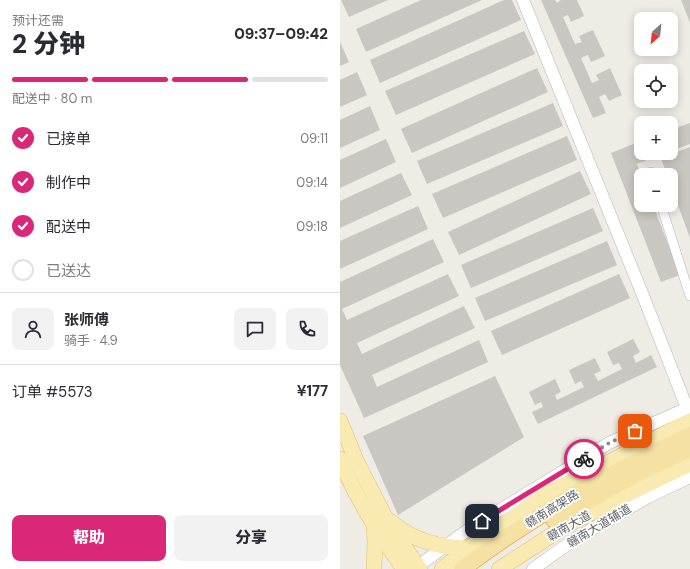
<!DOCTYPE html>
<html lang="zh">
<meta charset="utf-8">
<style>
body{margin:0;font-family:"DM Sans","Noto Sans SC",sans-serif;background:#f2f2f3;color:#2b2b33;height:100vh;display:flex;flex-direction:column;font-size:15px;white-space:nowrap}
*{box-sizing:border-box;margin:0}
p{font-size:13px;color:#7c7c81}
.icon{flex:none;width:22px;height:22px;fill:none;stroke:currentColor;stroke-width:2;stroke-linecap:round;stroke-linejoin:round}
.map{position:relative;flex:1;overflow:hidden}
.drawer{display:flex;flex-direction:column;background:#fff;width:340px}
.drawer>*{flex:none}
.needle{width:26px;rotate:207deg}
.buttons{position:absolute;left:294px;top:12px;display:grid;gap:8px}
.buttons a{display:grid;place-items:center;width:44px;height:44px;border-radius:8px;background:#fff;box-shadow:0 2px 10px #0003;font-size:20px}
.pin{position:absolute;display:grid;place-items:center;width:34px;height:34px;color:#fff;margin:-17px;border-radius:8px;box-shadow:0 2px 6px #0006}
.courier{position:absolute;display:grid;place-items:center;width:40px;height:40px;margin:-20px;border:3px solid #db2777;border-radius:50%;background:#fff;color:#222;box-shadow:0 1px 5px #0007}
.summary em{font-style:normal;font-weight:800}
.summary div{display:flex;flex-direction:column-reverse}
.summary{display:flex;align-items:center;justify-content:space-between;height:68px;padding:0 12px}
h1{font-size:26px;font-weight:800;line-height:30px}
.bar{display:grid;grid-template-columns:repeat(4,1fr);gap:6px 4px;align-content:center;height:48px;padding:0 12px}
.bar i{height:5px;border-radius:3px;background:#e1e1e2}
.bar .current{background:#db2777}
.bar p{grid-column:span 4}
.line{display:flex;align-items:center;gap:10px;padding:0 12px;border-top:1px solid #e1e1e2}
.line div{flex:1}
.round{display:grid;place-items:center;flex:none;width:42px;height:42px;border-radius:8px;background:#f2f2f3}
ol{padding:0 12px;list-style:none}
li{display:flex;align-items:center;gap:12px;height:44px}
li p{margin-inline-start:auto}
li .icon{padding:4px;border-radius:50%;background:#db2777;color:#fff;stroke-width:4}
li:last-child{color:#7c7c81}
li i{width:22px;height:22px;border:2px solid #e1e1e2;border-radius:50%}
.primary-button{display:flex;gap:8px;margin-top:auto;padding:8px 12px}
.primary-button a{flex:1;height:46px;border-radius:8px;background:#db2777;color:#fff;font-size:16px;font-weight:800;line-height:46px;text-align:center}
.primary-button a+a{background:#f2f2f3;color:#2b2b33}
main{display:flex;flex:1;min-height:0}
.map>svg:first-child{display:block}
.building{fill:#cac7c2}
.lines{fill:none;stroke-linecap:round;stroke-linejoin:round}
.minor-casing{stroke:#b3b6b9;stroke-width:10}
.tertiary-casing{stroke:#b3b6b9;stroke-width:13}
.primary-casing{stroke:#e5bd67;stroke-width:16}
.trunk-casing{stroke:#df9814;stroke-width:17}
.minor{stroke:#fff;stroke-width:9}
.tertiary{stroke:#fff;stroke-width:12}
.primary{stroke:#f8eab1;stroke-width:15}
.trunk{stroke:#f6e1a4;stroke-width:16}
.done{stroke:#909291;stroke-width:4;stroke-dasharray:0 7.2}
.route{stroke:#db2777;stroke-width:5}
.labels{text-anchor:middle;dominant-baseline:central;stroke-width:3.5;stroke-linejoin:round;paint-order:stroke}
.street-label{font-size:12px;fill:#5d6164;stroke:#fff}
</style>
<main>
<section class="drawer">
<div class="summary"><div><h1>2 分钟</h1><p>预计还需</p></div><em>09:37–09:42</em></div>
<div class="bar"><i class="current"></i><i class="current"></i><i class="current"></i><i></i><p>配送中 · 80 m</p></div>
<ol>
<li><svg class="icon" aria-label="check" viewBox="0 0 24 24"><path d="M5 12l5 5 9-10"/></svg>已接单<p>09:11</p></li>
<li><svg class="icon" aria-label="check" viewBox="0 0 24 24"><path d="M5 12l5 5 9-10"/></svg>制作中<p>09:14</p></li>
<li><svg class="icon" aria-label="check" viewBox="0 0 24 24"><path d="M5 12l5 5 9-10"/></svg>配送中<p>09:18</p></li>
<li><i></i>已送达</li>
</ol>
<div class="line" style="height:72px"><a class="round"><svg class="icon" aria-label="person" viewBox="0 0 24 24"><circle cx="12" cy="8" r="4"/><path d="M4 21q1-7 8-7t8 7"/></svg></a><div><b>张师傅</b><p>骑手 · 4.9</p></div><a class="round"><svg class="icon" aria-label="chat" viewBox="0 0 24 24"><path d="M4 5h16v11H9l-5 4z"/></svg></a><a class="round"><svg class="icon" aria-label="phone" viewBox="0 0 24 24"><path d="M5 4h4l2 5-3 2q2 4 5 5l2-3 5 2v4C11 20 4 13 5 4z"/></svg></a></div>
<div class="line" style="height:52px"><div>订单 #5573</div><b>¥177</b></div>
<div class="primary-button"><a>帮助</a><a>分享</a></div>
</section>
<div class="map">
<svg width="350" height="569" viewBox="0 0 350 569">
<rect width="100%" height="100%" fill="#eeece5"/>
<g class="building">
<path d="M1 0H48L9 17Z"/>
<path d="M81 0H142L26 52 16 29Z"/>
<path d="M164 0H172L181 20 40 83 30 60Z"/>
<path d="M201 0H215L217 3 221 0H237L244 16 231 22 228 15 223 17 235 44 242 42 239 36 253 30 265 56 251 62 248 55 241 58 252 83 259 80 256 75 270 68 282 95 269 101 265 94 259 97 266 113 253 118Z"/>
<path d="M341 0H350V23Z"/>
<path d="M184 31 195 54 56 115 45 91Z"/>
<path d="M0 42 9 62 0 66Z"/>
<path d="M197 68 208 92 72 153 61 129Z"/>
<path d="M17 72 27 95 0 107V80Z"/>
<path d="M213 103 223 126 87 184 77 161Z"/>
<path d="M30 106 40 130 0 148V120Z"/>
<path d="M350 123V144L331 151V130Z"/>
<path d="M227 136 237 160 103 218 92 194Z"/>
<path d="M46 139 56 162 0 188V160Z"/>
<path d="M301 141V153H325L297 164 301 175V205H313L340 275 321 282 271 153Z"/>
<path d="M350 147V238L331 186V175H327L321 158Z"/>
<path d="M240 171 251 194 119 255 108 232Z"/>
<path d="M61 173 72 195 0 228V201Z"/>
<path d="M78 206 88 229 0 269V241Z"/>
<path d="M253 208 263 231 131 288 121 265Z"/>
<path d="M93 239 104 262 2 309 7 320 108 274 119 296 17 343 22 354 124 306 135 328 32 375 37 387 139 340 148 362 24 418 0 365V282Z"/>
<path d="M267 241 277 265 145 321 135 298Z"/>
<path d="M279 274 290 298 162 355 151 331Z"/>
<path d="M293 339 300 352 293 356 296 363 311 355 317 367 198 424 192 412 203 407 201 402 195 405 189 392 215 379 221 392 215 395 217 400 244 387 241 381 235 384 229 370 255 358 261 371 254 374 258 381 282 369 279 363 273 365 267 352Z"/>
<path d="M155 376 184 437 58 515 23 436Z"/>
</g>
<g class="lines">
<g class="minor-casing">
<g id="minor">
<path d="M311 172 312 175"/>
<path d="M321 205 350 296"/>
</g>
</g>
<g class="tertiary-casing">
<g id="tertiary">
<path d="M183 0 304 298 347 408"/>
<path d="M74 569 129 529 269 443 350 407"/>
<path d="M193 569 235 539 308 497 350 477"/>
</g>
</g>
<g class="primary-casing">
<g id="primary">
<path d="M0 421 16 460 49 525 80 569"/>
<path d="M0 459C16 498 39 535 64 569"/>
<path d="M50 521C72 540 100 548 129 548"/>
<path d="M34 569 35 542 34 525"/>
<path d="M102 569 129 548 208 493 350 421"/>
<path d="M159 569 229 524 302 487 350 464"/>
</g>
</g>
<g class="trunk-casing">
<g id="trunk">
<path d="M214 520 300 472 350 449"/>
<path d="M122 569 164 539 239 491 350 435"/>
</g>
</g>
<use href="#minor" class="minor"/>
<use href="#tertiary" class="tertiary"/>
<use href="#primary" class="primary"/>
<use href="#trunk" class="trunk"/>
</g>
<g class="lines">
<path class="done" d="M244 459 269 443 295 431"/>
<path class="route" d="M142 521 244 459"/>
</g>
<g class="labels">
<g class="street-label">
<text transform="translate(212 509) rotate(-32)">赣南高架路</text>
<text transform="translate(229 526) rotate(-30)">赣南大道</text>
<text transform="translate(259 526) rotate(-31)">赣南大道辅道</text>
</g>
</g>
</svg>
<div class="buttons">
<a><svg class="needle" viewBox="-14 -14 28 28"><path d="M0-13l5 13h-10z" fill="#e53935"/><path d="M0 13l5-13h-10z" fill="#7c7c81"/></svg></a>
<a><svg class="icon" aria-label="locate" viewBox="0 0 24 24"><circle cx="12" cy="12" r="6"/><path d="M12 2v4M12 18v4M2 12h4M18 12h4"/></svg></a>
<a>+</a>
<a>−</a>
</div>
<div class="pin" style="left:295px;top:431px;background:#ea580c"><svg class="icon" aria-label="bag" viewBox="0 0 24 24"><path d="M5 8h14l-1 12H6zM9 8a3 3 0 0 1 6 0"/></svg></div>
<div class="pin" style="left:142px;top:521px;background:#1f2937"><svg class="icon" aria-label="home" viewBox="0 0 24 24"><path d="M3 11l9-7 9 7M6 9v11h12V9"/></svg></div>
<div class="courier" style="left:244px;top:459px"><svg class="icon" aria-label="bike" viewBox="0 0 24 24"><circle cx="6" cy="16" r="4"/><circle cx="18" cy="16" r="4"/><path d="M6 16l4-8h5l3 8M10 8l3 8H6M13 5h3"/></svg></div>
</div>
</main>
